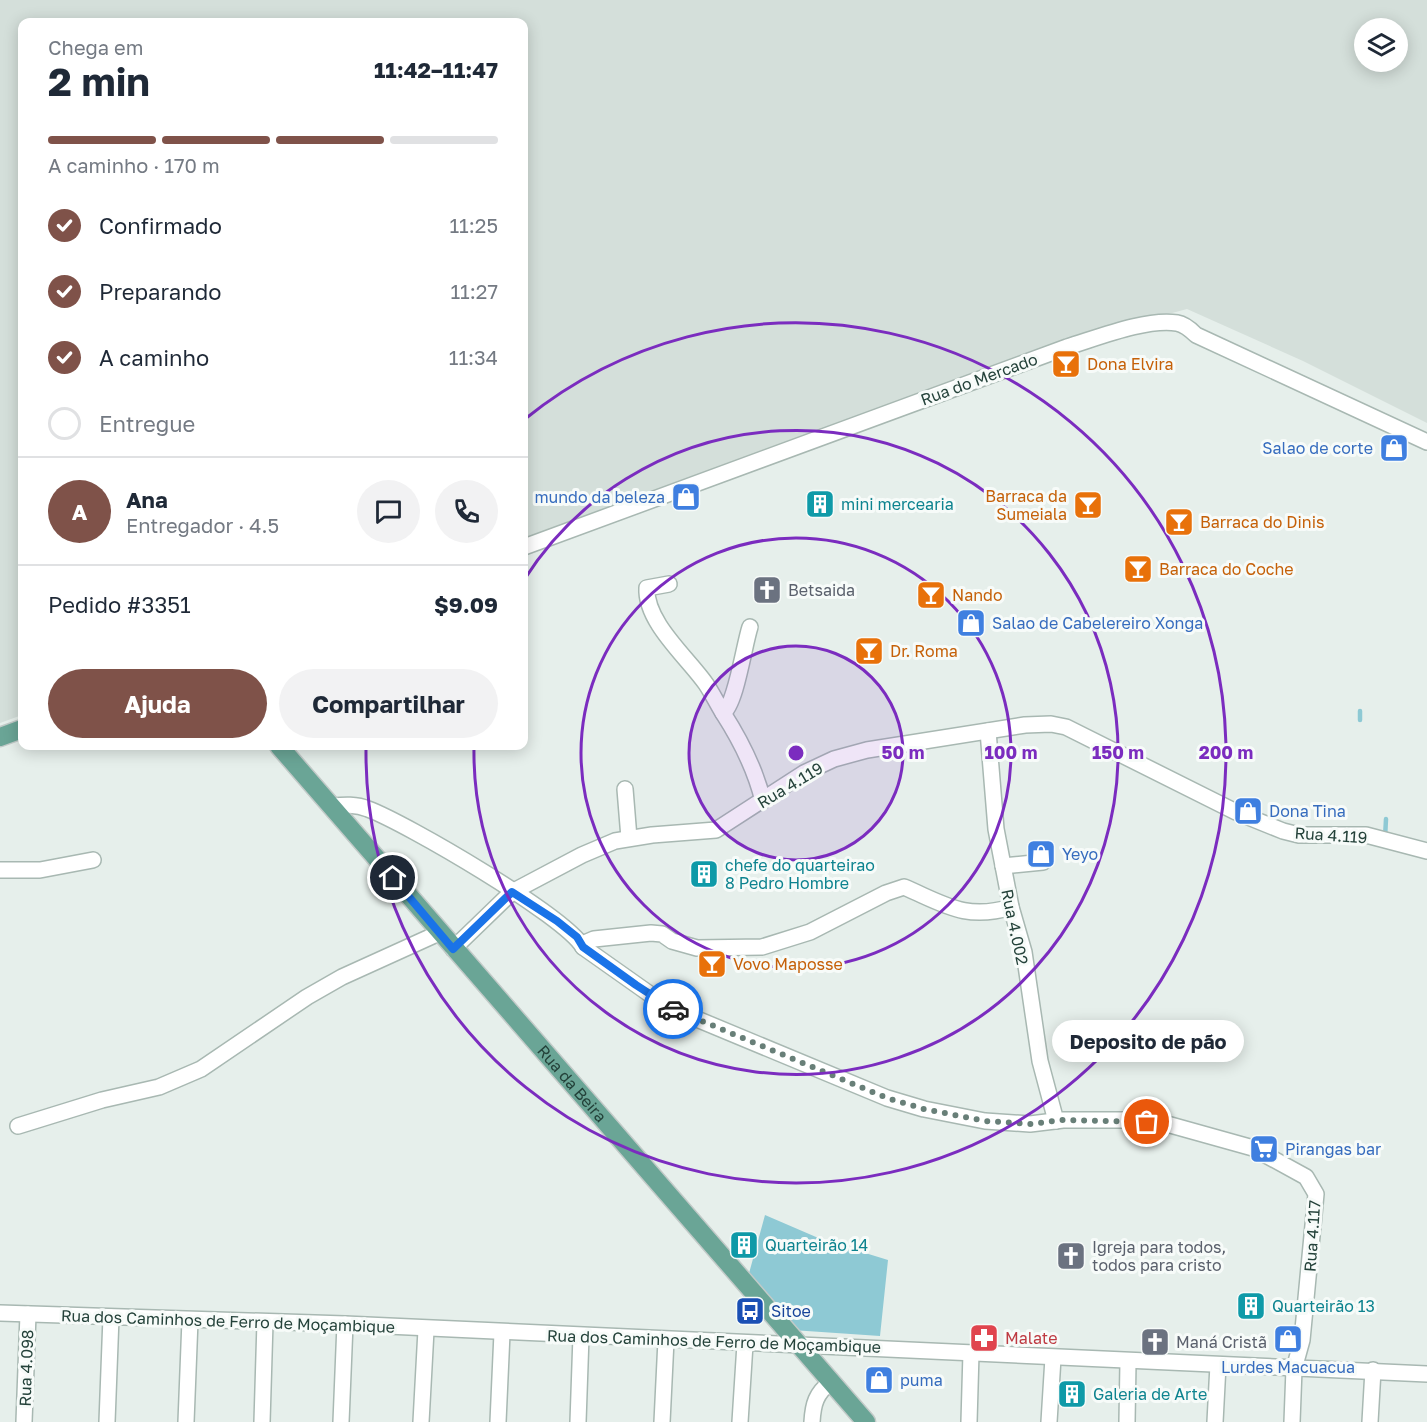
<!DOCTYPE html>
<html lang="pt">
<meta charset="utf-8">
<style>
body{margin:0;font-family:"Golos Text",sans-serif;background:#f2f2f3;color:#1f2937;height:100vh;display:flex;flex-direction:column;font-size:22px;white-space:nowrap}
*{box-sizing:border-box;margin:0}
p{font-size:20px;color:#747a83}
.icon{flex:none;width:33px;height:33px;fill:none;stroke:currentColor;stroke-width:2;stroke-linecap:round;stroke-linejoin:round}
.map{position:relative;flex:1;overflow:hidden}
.side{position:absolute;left:18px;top:18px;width:510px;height:732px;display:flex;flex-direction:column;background:#fff;border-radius:12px;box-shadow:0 3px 15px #0003}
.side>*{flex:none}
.buttons{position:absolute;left:1354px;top:18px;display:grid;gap:12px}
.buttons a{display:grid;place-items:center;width:54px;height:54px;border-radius:50%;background:#fff;box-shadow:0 3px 15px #0003;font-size:30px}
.pin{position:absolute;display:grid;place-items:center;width:51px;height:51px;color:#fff;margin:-26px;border:3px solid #fff;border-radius:50%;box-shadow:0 2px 6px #0007}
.courier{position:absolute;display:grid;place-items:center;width:60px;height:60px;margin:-30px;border:4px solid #1a73e8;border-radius:50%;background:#fff;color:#222;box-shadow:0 2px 8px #0007}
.bubble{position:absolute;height:42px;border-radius:21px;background:#fff;box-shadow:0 3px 15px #0003;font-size:20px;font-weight:700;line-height:42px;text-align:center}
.head em{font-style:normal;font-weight:700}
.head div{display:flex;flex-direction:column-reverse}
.head{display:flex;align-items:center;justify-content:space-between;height:102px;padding:0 30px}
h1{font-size:39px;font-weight:700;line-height:45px}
.bar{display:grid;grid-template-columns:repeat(4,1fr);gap:9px 6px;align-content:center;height:72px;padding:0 30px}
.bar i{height:8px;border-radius:4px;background:#e0e1e3}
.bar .current{background:#7f5249}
.bar p{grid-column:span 4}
.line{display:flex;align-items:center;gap:15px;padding:0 30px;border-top:2px solid #e0e1e3}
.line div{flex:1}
.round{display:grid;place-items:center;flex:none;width:63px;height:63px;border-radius:32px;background:#f2f2f3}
ol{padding:0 30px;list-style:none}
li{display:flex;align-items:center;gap:18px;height:66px}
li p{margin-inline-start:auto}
li .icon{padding:6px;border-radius:50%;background:#7f5249;color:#fff;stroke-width:4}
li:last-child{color:#747a83}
li i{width:33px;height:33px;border:3px solid #e0e1e3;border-radius:50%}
.primary-button{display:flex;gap:12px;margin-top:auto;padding:12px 30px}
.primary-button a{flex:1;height:69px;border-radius:36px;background:#7f5249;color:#fff;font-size:24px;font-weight:700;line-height:69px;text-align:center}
.primary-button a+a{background:#f2f2f3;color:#1f2937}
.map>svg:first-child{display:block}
.built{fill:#d4dfda;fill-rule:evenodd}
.water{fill:#8ec9d4}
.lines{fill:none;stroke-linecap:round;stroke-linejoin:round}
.stream{stroke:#8ec9d4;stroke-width:4.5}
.minor-casing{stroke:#a8b8b2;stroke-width:18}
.major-casing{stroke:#c2cac8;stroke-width:21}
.minor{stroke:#fff;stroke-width:15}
.major{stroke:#6aa596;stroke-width:18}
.done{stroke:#687f78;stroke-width:6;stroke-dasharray:0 10.8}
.route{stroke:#1a73e8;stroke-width:8}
.ring{fill:none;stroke:#7b2cbf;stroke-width:3}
.labels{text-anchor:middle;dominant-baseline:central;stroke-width:6;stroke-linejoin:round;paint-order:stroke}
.food-label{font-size:16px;fill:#c56008;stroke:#f7fbf9;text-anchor:start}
.street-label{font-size:16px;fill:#24423a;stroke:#f7fbf9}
.shop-label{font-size:16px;fill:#366cbe;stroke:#f7fbf9;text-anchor:start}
.culture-label{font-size:16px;fill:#0d838f;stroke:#f7fbf9;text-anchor:start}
.worship-label{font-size:16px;fill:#5b616d;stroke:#f7fbf9;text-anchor:start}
.transit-label{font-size:16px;fill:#164399;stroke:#f7fbf9;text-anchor:start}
.health-label{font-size:16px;fill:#be3a42;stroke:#f7fbf9;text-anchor:start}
.centre{fill:#7b2cbf;stroke:#f7fbf9;stroke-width:3}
.ring-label{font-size:18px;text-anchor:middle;font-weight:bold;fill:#7b2cbf;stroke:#f7fbf9;stroke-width:6;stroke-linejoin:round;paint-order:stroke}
</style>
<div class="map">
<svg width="1427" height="1422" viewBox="0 0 1427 1422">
<rect width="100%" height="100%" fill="#e6efeb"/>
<path class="built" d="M0 0H1427V423L1303 361 1187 309 1094 334 524 544V22H22V715L0 723ZM1365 28H1398V62H1365Z"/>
<path class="water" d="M765 1215 823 1240 888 1260 880 1336 792 1330 748 1277Z"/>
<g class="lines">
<g class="stream">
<path d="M1360 711V720"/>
<path d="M1385 838 1386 819"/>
</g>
<g class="minor-casing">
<g id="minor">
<path d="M524 547 1067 347C1097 338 1146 318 1177 323 1184 324 1191 330 1196 335L1427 442"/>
<path d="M669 584 647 588C645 622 688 658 706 684 712 693 717 703 723 713 736 704 744 645 750 627"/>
<path d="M723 713C741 741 755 768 763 801"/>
<path d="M988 731 996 829 1011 907 1024 952 1040 1061 1056 1121"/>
<path d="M625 789 629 838"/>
<path d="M331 806C344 805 356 804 368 809 406 823 565 916 583 947L668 1007 887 1098 924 1109 985 1121 1030 1124 1063 1120H1128L1167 1124 1253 1148 1306 1177 1316 1194 1302 1340 1294 1369 1292 1422"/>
<path d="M1003 866 1043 862"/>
<path d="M0 870H40L93 860"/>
<path d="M583 947 587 942 594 939 651 933 662 934 672 941 697 948 762 947 810 932 886 893 904 887C944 904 966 921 1011 907"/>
<path d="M453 949 512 892 582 855 615 841 652 835 716 830 804 773 834 759 867 750 1025 725 1051 724 1066 727 1236 812 1283 831 1299 835H1366L1427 851"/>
<path d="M18 1126 102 1100 159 1087 201 1069 307 997 342 977 439 933"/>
<path d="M0 1313 345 1324 1427 1374"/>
<path d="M24 1422 28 1314"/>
<path d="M107 1422 111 1317"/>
<path d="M186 1422 190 1320"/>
<path d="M262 1422 265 1322"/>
<path d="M341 1422 345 1324"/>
<path d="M421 1422 426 1330"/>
<path d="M498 1422 502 1333"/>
<path d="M578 1422 581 1336"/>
<path d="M662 1422 666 1340"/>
<path d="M740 1422 745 1344"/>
<path d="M812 1422C813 1404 816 1393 831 1382"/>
<path d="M969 1422 971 1353"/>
<path d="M1049 1422 1053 1358"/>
<path d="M1127 1422 1128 1362"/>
<path d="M1215 1422 1218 1365"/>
<path d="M1370 1422 1373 1370"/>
</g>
</g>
<g class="major-casing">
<g id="major">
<path d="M0 737 22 729"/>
<path id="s1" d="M279 746 866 1422"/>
</g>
</g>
<use href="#minor" class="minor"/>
<use href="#major" class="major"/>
</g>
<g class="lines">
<path class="done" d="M673 1009 887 1098 924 1109 985 1121 1030 1124 1063 1120 1147 1122"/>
<path class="route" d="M393 878 453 949 512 892 557 921 577 937 583 947 636 985 673 1009"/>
</g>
<circle cx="796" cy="753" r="107" fill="#7b2cbf" fill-opacity=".12"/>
<g class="ring">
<circle cx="796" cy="753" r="107"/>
<circle cx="796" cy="753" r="215"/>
<path d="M524 580A322 322 0 1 1 474 747"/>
<path d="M525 419A430 430 0 1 1 366 749"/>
</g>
<defs>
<g id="bar-square" transform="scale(1.5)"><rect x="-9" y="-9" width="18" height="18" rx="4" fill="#e8710a" stroke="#f7fbf9"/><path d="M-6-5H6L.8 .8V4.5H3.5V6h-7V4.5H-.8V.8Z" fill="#fff"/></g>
<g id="shop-square" transform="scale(1.5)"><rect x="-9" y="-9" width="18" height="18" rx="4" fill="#3f7fe0" stroke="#f7fbf9"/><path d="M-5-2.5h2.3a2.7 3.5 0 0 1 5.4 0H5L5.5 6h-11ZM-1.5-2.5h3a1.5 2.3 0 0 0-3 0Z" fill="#fff"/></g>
<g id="building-square" transform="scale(1.5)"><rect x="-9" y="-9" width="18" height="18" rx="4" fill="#0f9aa8" stroke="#f7fbf9"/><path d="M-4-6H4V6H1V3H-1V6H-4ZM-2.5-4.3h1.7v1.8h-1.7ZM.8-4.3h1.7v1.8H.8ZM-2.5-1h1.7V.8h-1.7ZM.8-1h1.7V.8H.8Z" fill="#fff"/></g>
<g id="church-square" transform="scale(1.5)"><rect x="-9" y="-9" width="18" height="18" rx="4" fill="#6b7280" stroke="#f7fbf9"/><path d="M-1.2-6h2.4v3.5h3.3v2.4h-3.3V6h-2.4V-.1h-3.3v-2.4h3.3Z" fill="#fff"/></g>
<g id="supermarket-square" transform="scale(1.5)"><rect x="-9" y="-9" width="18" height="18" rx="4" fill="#3f7fe0" stroke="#f7fbf9"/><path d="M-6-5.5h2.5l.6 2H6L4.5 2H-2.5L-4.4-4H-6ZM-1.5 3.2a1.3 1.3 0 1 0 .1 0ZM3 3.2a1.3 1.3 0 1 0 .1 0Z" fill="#fff"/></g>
<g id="bus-square" transform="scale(1.5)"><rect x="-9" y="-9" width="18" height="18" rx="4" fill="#1a4fb4" stroke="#f7fbf9"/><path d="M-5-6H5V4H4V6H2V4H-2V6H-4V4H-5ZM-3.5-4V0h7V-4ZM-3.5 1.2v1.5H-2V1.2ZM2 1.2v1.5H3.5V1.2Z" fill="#fff"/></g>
<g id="pharmacy-square" transform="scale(1.5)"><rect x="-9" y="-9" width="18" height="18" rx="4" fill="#e0444e" stroke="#f7fbf9"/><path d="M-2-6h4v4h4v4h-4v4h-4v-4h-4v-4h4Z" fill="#fff"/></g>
</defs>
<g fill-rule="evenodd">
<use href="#bar-square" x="1066" y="364"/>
<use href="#shop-square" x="1394" y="448"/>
<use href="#shop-square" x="686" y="497"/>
<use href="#building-square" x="820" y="504"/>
<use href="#bar-square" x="1088" y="505"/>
<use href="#bar-square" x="1179" y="522"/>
<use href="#bar-square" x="1138" y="569"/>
<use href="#church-square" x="767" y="590"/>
<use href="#bar-square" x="931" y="595"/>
<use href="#shop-square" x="971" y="623"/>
<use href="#bar-square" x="869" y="651"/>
<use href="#shop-square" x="1248" y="811"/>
<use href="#shop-square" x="1041" y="854"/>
<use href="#building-square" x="704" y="874"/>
<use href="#bar-square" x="712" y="964"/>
<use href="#supermarket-square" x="1264" y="1149"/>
<use href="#building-square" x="744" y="1245"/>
<use href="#church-square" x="1071" y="1256"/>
<use href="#building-square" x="1251" y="1306"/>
<use href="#bus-square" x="750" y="1311"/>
<use href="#pharmacy-square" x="984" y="1338"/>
<use href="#shop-square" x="1288" y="1339"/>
<use href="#church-square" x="1155" y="1342"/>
<use href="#shop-square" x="879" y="1380"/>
<use href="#building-square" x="1072" y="1394"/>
</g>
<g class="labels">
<g class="food-label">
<text x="1087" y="364">Dona Elvira</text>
<text x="1067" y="496" text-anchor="end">Barraca da<tspan x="1067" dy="18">Sumeiala</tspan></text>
<text x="1200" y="522">Barraca do Dinis</text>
<text x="1159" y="569">Barraca do Coche</text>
<text x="952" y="595">Nando</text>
<text x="890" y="651">Dr. Roma</text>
<text x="733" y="964">Vovo Maposse</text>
</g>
<g class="street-label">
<text transform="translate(979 379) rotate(-20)">Rua do Mercado</text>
<text transform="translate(790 785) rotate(-31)">Rua 4.119</text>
<text transform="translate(1331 835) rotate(4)">Rua 4.119</text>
<text transform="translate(1015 927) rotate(78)">Rua 4.002</text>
<text stroke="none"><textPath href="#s1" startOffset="447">Rua da Beira</textPath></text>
<text transform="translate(1312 1236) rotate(-86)">Rua 4.117</text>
<text transform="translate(228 1321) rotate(2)">Rua dos Caminhos de Ferro de Moçambique</text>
<text transform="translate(714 1341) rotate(2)">Rua dos Caminhos de Ferro de Moçambique</text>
<text transform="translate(26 1368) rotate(-88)">Rua 4.098</text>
</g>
<g class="shop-label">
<text x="1373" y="448" text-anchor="end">Salao de corte</text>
<text x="665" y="497" text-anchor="end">mundo da beleza</text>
<text x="992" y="623">Salao de Cabelereiro Xonga</text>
<text x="1269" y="811">Dona Tina</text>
<text x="1062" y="854">Yeyo</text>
<text x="1285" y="1149">Pirangas bar</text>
<text x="1288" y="1367" text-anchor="middle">Lurdes Macuacua</text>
<text x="900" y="1380">puma</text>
</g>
<g class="culture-label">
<text x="841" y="504">mini mercearia</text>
<text x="725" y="865">chefe do quarteirao<tspan x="725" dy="18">8 Pedro Hombre</tspan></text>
<text x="765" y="1245">Quarteirão 14</text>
<text x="1272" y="1306">Quarteirão 13</text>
<text x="1093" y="1394">Galeria de Arte</text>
</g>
<g class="worship-label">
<text x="788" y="590">Betsaida</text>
<text x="1092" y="1247">Igreja para todos,<tspan x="1092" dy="18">todos para cristo</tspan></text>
<text x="1176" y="1342">Maná Cristã</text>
</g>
<g class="transit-label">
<text x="771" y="1311">Sitoe</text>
</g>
<g class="health-label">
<text x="1005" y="1338">Malate</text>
</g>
</g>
<circle cx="796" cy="753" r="9" class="centre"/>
<g class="ring-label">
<text x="903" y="759">50 m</text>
<text x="1011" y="759">100 m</text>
<text x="1118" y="759">150 m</text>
<text x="1226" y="759">200 m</text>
</g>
</svg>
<div class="buttons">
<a><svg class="icon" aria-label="layers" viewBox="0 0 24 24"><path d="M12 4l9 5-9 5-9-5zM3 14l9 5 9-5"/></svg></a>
</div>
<div class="pin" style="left:1147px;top:1122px;background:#ea580c"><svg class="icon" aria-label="bag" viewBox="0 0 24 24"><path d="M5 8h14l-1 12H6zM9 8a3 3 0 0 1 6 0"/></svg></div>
<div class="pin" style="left:393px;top:878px;background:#1f2937"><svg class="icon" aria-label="home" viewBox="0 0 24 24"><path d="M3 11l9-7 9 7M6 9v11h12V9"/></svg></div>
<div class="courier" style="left:673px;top:1009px"><svg class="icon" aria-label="car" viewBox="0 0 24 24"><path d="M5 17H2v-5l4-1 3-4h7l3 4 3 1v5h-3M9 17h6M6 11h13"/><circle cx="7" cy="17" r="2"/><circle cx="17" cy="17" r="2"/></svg></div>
<div class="bubble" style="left:1052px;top:1020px;width:192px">Deposito de pão</div>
<section class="side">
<div class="head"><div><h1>2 min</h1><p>Chega em</p></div><em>11:42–11:47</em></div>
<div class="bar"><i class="current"></i><i class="current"></i><i class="current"></i><i></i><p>A caminho · 170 m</p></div>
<ol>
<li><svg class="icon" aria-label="check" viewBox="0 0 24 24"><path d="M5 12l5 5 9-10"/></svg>Confirmado<p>11:25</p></li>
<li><svg class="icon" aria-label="check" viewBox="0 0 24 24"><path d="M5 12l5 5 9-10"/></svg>Preparando<p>11:27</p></li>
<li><svg class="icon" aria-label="check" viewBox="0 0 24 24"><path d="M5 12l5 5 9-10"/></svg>A caminho<p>11:34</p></li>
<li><i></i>Entregue</li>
</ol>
<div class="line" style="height:108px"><b class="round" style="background:#7f5249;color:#fff">A</b><div><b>Ana</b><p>Entregador · 4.5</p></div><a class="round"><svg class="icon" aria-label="chat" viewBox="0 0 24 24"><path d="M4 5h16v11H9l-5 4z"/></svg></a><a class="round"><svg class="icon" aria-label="phone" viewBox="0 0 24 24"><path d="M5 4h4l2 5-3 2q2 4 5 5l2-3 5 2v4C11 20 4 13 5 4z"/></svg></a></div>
<div class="line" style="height:78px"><div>Pedido #3351</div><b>$9.09</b></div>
<div class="primary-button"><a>Ajuda</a><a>Compartilhar</a></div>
</section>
</div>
